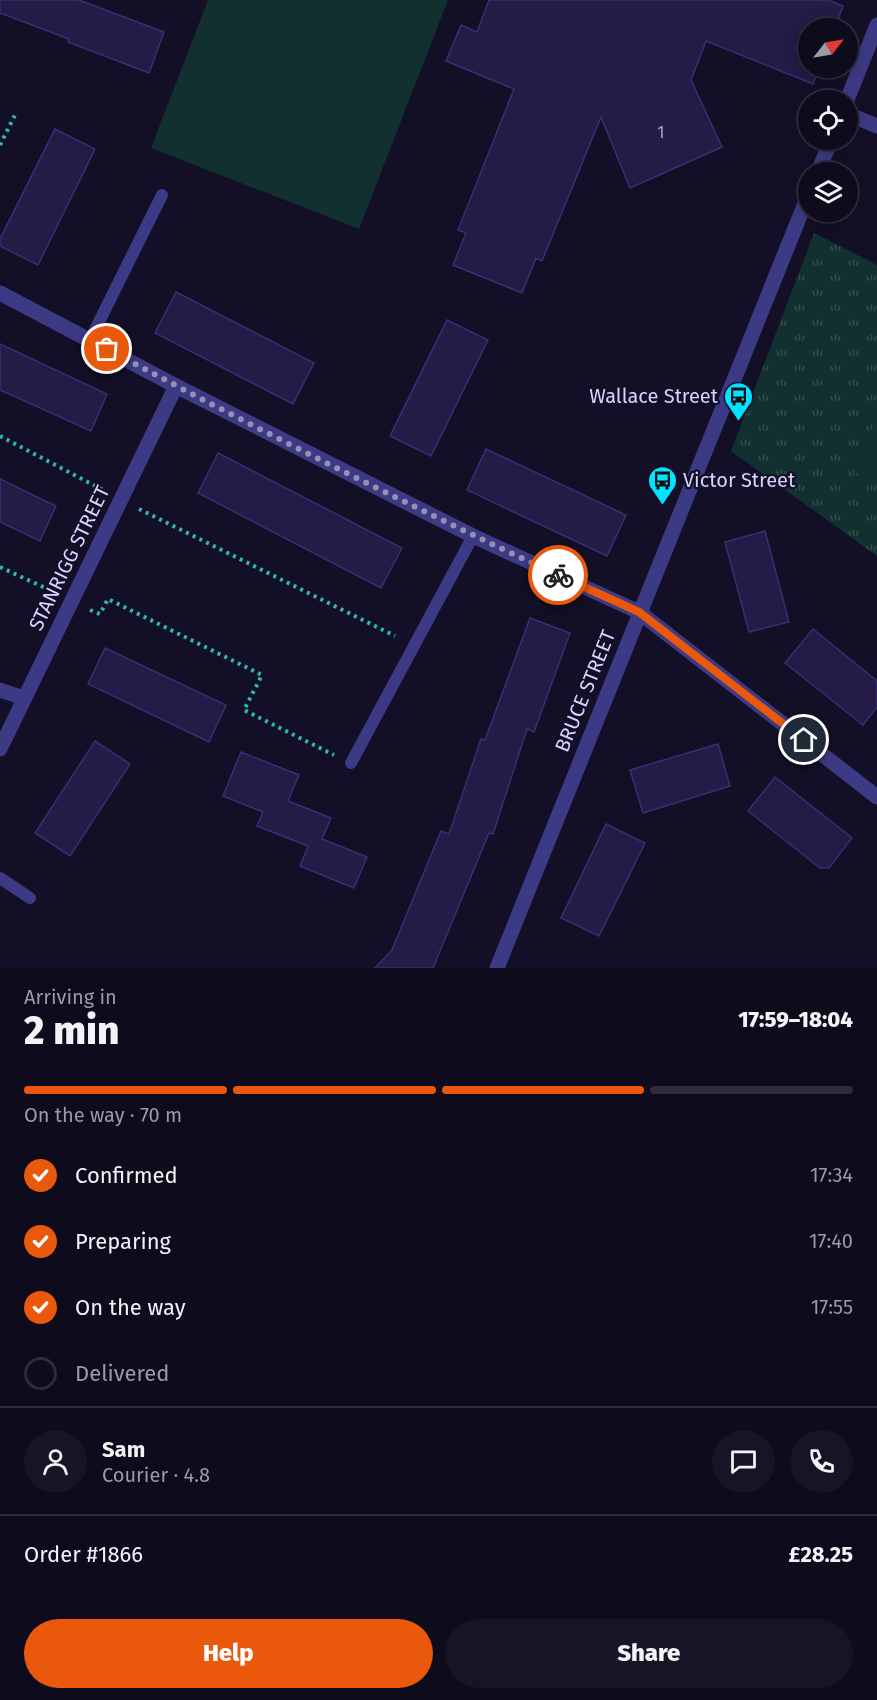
<!DOCTYPE html>
<meta charset="utf-8">
<style>
:root{--surface:#0e0b1c;--page:#171425;--text:#f1f3f6;--muted:#9b9ba3;--line:#2e2b3b;--accent:#ea580c}
body{margin:0;font-family:"Fira Sans",sans-serif;background:var(--page);color:var(--text);height:100vh;display:flex;flex-direction:column;font-size:22px;white-space:nowrap}
*{box-sizing:border-box;margin:0}
p{font-size:20px;color:var(--muted)}
.icon{flex:none;width:33px;height:33px;fill:none;stroke:currentColor;stroke-width:2;stroke-linecap:round;stroke-linejoin:round}
.map{position:relative;height:968px;overflow:hidden}
.panel{display:flex;flex-direction:column;background:var(--surface);flex:1}
.panel>*{flex:none}
.needle{width:39px;rotate:59deg}
.tools{position:absolute;left:798px;top:18px;display:grid;gap:12px}
.tools a{display:grid;place-items:center;width:60px;height:60px;border-radius:50%;background:var(--surface);box-shadow:0 3px 15px #0003,0 0 0 2px var(--line);font-size:30px}
.pin{position:absolute;display:grid;place-items:center;width:51px;height:51px;color:#fff;margin:-26px;border:3px solid #fff;border-radius:50%;box-shadow:0 2px 6px #0007}
.courier{position:absolute;display:grid;place-items:center;width:60px;height:60px;margin:-30px;border:4px solid #ea580c;border-radius:50%;background:#fff;color:#222;box-shadow:0 2px 8px #0007}
.headline em{font-style:normal;font-weight:800}
.headline div{display:flex;flex-direction:column-reverse}
.headline{display:flex;align-items:center;justify-content:space-between;height:102px;padding:0 24px}
h1{font-size:39px;font-weight:800;line-height:45px}
.bar{display:grid;grid-template-columns:repeat(4,1fr);gap:9px 6px;align-content:center;height:72px;padding:0 24px}
.bar i{height:8px;border-radius:4px;background:var(--line)}
.bar .selected{background:var(--accent)}
.bar p{grid-column:span 4}
.line{display:flex;align-items:center;gap:15px;padding:0 24px;border-top:2px solid var(--line)}
.line div{flex:1}
.round{display:grid;place-items:center;flex:none;width:63px;height:63px;border-radius:32px;background:var(--page)}
ol{padding:0 24px;list-style:none}
li{display:flex;align-items:center;gap:18px;height:66px}
li p{margin-inline-start:auto}
li .icon{padding:6px;border-radius:50%;background:var(--accent);color:#fff;stroke-width:4}
li:last-child{color:var(--muted)}
li i{width:33px;height:33px;border:3px solid var(--line);border-radius:50%}
.button{display:flex;gap:12px;margin-top:auto;padding:12px 24px}
.button a{flex:1;height:69px;border-radius:36px;background:var(--accent);color:#fff;font-size:24px;font-weight:800;line-height:69px;text-align:center}
.button a+a{background:var(--page);color:var(--text)}
.map>svg:first-child{display:block}
</style>
<div class="map">
<svg width="877" height="968" viewBox="0 0 877 968">
<defs>
<pattern id="grass-tufts" width="24" height="20" patternUnits="userSpaceOnUse" patternTransform="scale(1.5)"><rect width="24" height="20" fill="#12302f"/><path d="M3 7l-1-3M5 7V3M7 7l1-3M15 17l-1-3M17 17v-4M19 17l1-3" fill="none" stroke="#344d4e"/></pattern>
</defs>
<rect width="100%" height="100%" fill="#130f26"/>
<path fill="url(#grass-tufts)" d="M814 233 877 265V556L731 451Z"/>
<g fill="#12302f">
<path d="M208 0H448L359 229 151 148Z"/>
<path d="M877 416V482L854 472Z"/>
</g>
<g fill="#241b47" stroke="#3b2d73" stroke-width="1.5">
<path d="M0 0H79L164 32 149 73 68 42 69 39 0 13Z"/>
<path d="M489 0H828L843 6 835 28H808V68H819L813 84 706 41 691 80 722 147 630 188 601 117 542 261 536 258 522 293 453 265 466 233 458 230 514 89 446 61 461 25 477 32Z"/>
<path d="M55 129 95 149 38 265 0 246V239Z"/>
<path d="M176 292 314 363 293 404 155 333Z"/>
<path d="M447 320 488 340 431 456 390 436Z"/>
<path d="M0 344 107 394 91 431 0 390Z"/>
<path d="M486 449 626 515 607 556 467 490Z"/>
<path d="M218 453 402 548 381 588 198 493Z"/>
<path d="M0 479 56 506 40 541 0 522Z"/>
<path d="M765 531 789 622 749 632 725 542Z"/>
<path d="M530 618 570 633 534 732 527 729 493 834 489 833 433 968H375L392 950 441 831 449 834 481 739 485 740Z"/>
<path d="M813 629 877 681V707L863 725 785 663Z"/>
<path d="M105 648 226 705 209 742 88 684Z"/>
<path d="M95 741 130 764 70 856 35 833Z"/>
<path d="M718 744 730 786 643 813 630 770Z"/>
<path d="M241 752 299 775 288 801 331 818 322 839 367 857 354 888 300 866 308 846 257 826 263 812 223 796Z"/>
<path d="M775 777 852 838 829 868H820L748 811Z"/>
<path d="M606 824 645 843 599 936 561 918Z"/>
</g>
<g fill="none" stroke-linecap="round" stroke-linejoin="round">
<g stroke="#2fb8b0" stroke-width="4" stroke-dasharray="3 4.5" stroke-linecap="butt">
<path d="M0 145 15 115"/>
<path d="M0 436 103 490"/>
<path d="M139 509 395 636"/>
<path d="M0 567 54 592"/>
<path d="M90 610 100 614 108 599 262 675 244 710 334 755"/>
</g>
<g stroke="#3d3a85" stroke-width="12">
<path d="M90 340 162 195"/>
<path d="M351 763 473 536"/>
<path d="M0 878 30 898"/>
</g>
<g stroke="#3d3a85" stroke-width="15">
<path d="M847 100 877 25"/>
<path d="M848 114 877 126"/>
<path d="M818 172 831 140"/>
<path d="M0 293 176 386 473 536 639 612 877 797"/>
<path d="M0 690 24 698"/>
<path d="M0 749 176 386"/>
<path d="M497 968 808 196"/>
</g>
</g>
<g fill="none" stroke-linecap="round" stroke-linejoin="round">
<path stroke="#948fb3" stroke-width="6" stroke-dasharray="0 10.8" d="M107 349C255 428 405 504 558 575"/>
<path stroke="#ea580c" stroke-width="8" d="M558 575 639 612 804 740"/>
</g>
<defs>
<symbol id="bus-pin" viewBox="-11 -11 22 30"><path d="M0 17L-7.5 6A9.5 9.5 0 1 1 7.5 6Z" fill="#00e5ff" stroke="#130f26"/><path d="M-5-6H5V4H4V6H2V4H-2V6H-4V4H-5ZM-3.5-4V0h7V-4ZM-3.5 1.2v1.5H-2V1.2ZM2 1.2v1.5H3.5V1.2Z" fill="#111"/></symbol>
</defs>
<g fill-rule="evenodd">
<use href="#bus-pin" x="722" y="380" width="33" height="45"/>
<use href="#bus-pin" x="646" y="464" width="33" height="45"/>
</g>
<g text-anchor="middle" stroke-width="4.5" stroke-linejoin="round" paint-order="stroke">
<g font-size="16" fill="#aca6d1">
<text x="661" y="138">1</text>
</g>
<g font-size="20" fill="#d9d4ff" stroke="#130f26" text-anchor="end">
<text x="718" y="403">Wallace Street</text>
<text x="683" y="487" text-anchor="start">Victor Street</text>
</g>
<g font-size="20" fill="#d9d4ff" stroke="#130f26">
<text transform="translate(69 558) rotate(-64)" y="7">STANRIGG STREET</text>
<text transform="translate(585 691) rotate(-68)" y="7">BRUCE STREET</text>
</g>
</g>
</svg>
<div class="tools">
<a><svg class="needle" viewBox="-14 -14 28 28"><path d="M0-13l5 13h-10z" fill="#e53935"/><path d="M0 13l5-13h-10z" fill="#9b9ba3"/></svg></a>
<a><svg class="icon" aria-label="locate" viewBox="0 0 24 24"><circle cx="12" cy="12" r="6"/><path d="M12 2v4M12 18v4M2 12h4M18 12h4"/></svg></a>
<a><svg class="icon" aria-label="layers" viewBox="0 0 24 24"><path d="M12 4l9 5-9 5-9-5zM3 14l9 5 9-5"/></svg></a>
</div>
<div class="pin" style="left:107px;top:349px;background:#ea580c"><svg class="icon" aria-label="bag" viewBox="0 0 24 24"><path d="M5 8h14l-1 12H6zM9 8a3 3 0 0 1 6 0"/></svg></div>
<div class="pin" style="left:804px;top:740px;background:#1f2937"><svg class="icon" aria-label="home" viewBox="0 0 24 24"><path d="M3 11l9-7 9 7M6 9v11h12V9"/></svg></div>
<div class="courier" style="left:558px;top:575px"><svg class="icon" aria-label="bike" viewBox="0 0 24 24"><circle cx="6" cy="16" r="4"/><circle cx="18" cy="16" r="4"/><path d="M6 16l4-8h5l3 8M10 8l3 8H6M13 5h3"/></svg></div>
</div>
<section class="panel">
<div class="headline"><div><h1>2 min</h1><p>Arriving in</p></div><em>17:59–18:04</em></div>
<div class="bar"><i class="selected"></i><i class="selected"></i><i class="selected"></i><i></i><p>On the way · 70 m</p></div>
<ol>
<li><svg class="icon" aria-label="check" viewBox="0 0 24 24"><path d="M5 12l5 5 9-10"/></svg>Confirmed<p>17:34</p></li>
<li><svg class="icon" aria-label="check" viewBox="0 0 24 24"><path d="M5 12l5 5 9-10"/></svg>Preparing<p>17:40</p></li>
<li><svg class="icon" aria-label="check" viewBox="0 0 24 24"><path d="M5 12l5 5 9-10"/></svg>On the way<p>17:55</p></li>
<li><i></i>Delivered</li>
</ol>
<div class="line" style="height:108px"><a class="round"><svg class="icon" aria-label="person" viewBox="0 0 24 24"><circle cx="12" cy="8" r="4"/><path d="M4 21q1-7 8-7t8 7"/></svg></a><div><b>Sam</b><p>Courier · 4.8</p></div><a class="round"><svg class="icon" aria-label="chat" viewBox="0 0 24 24"><path d="M4 5h16v11H9l-5 4z"/></svg></a><a class="round"><svg class="icon" aria-label="phone" viewBox="0 0 24 24"><path d="M5 4h4l2 5-3 2q2 4 5 5l2-3 5 2v4C11 20 4 13 5 4z"/></svg></a></div>
<div class="line" style="height:78px"><div>Order #1866</div><b>£28.25</b></div>
<div class="button"><a>Help</a><a>Share</a></div>
</section>
